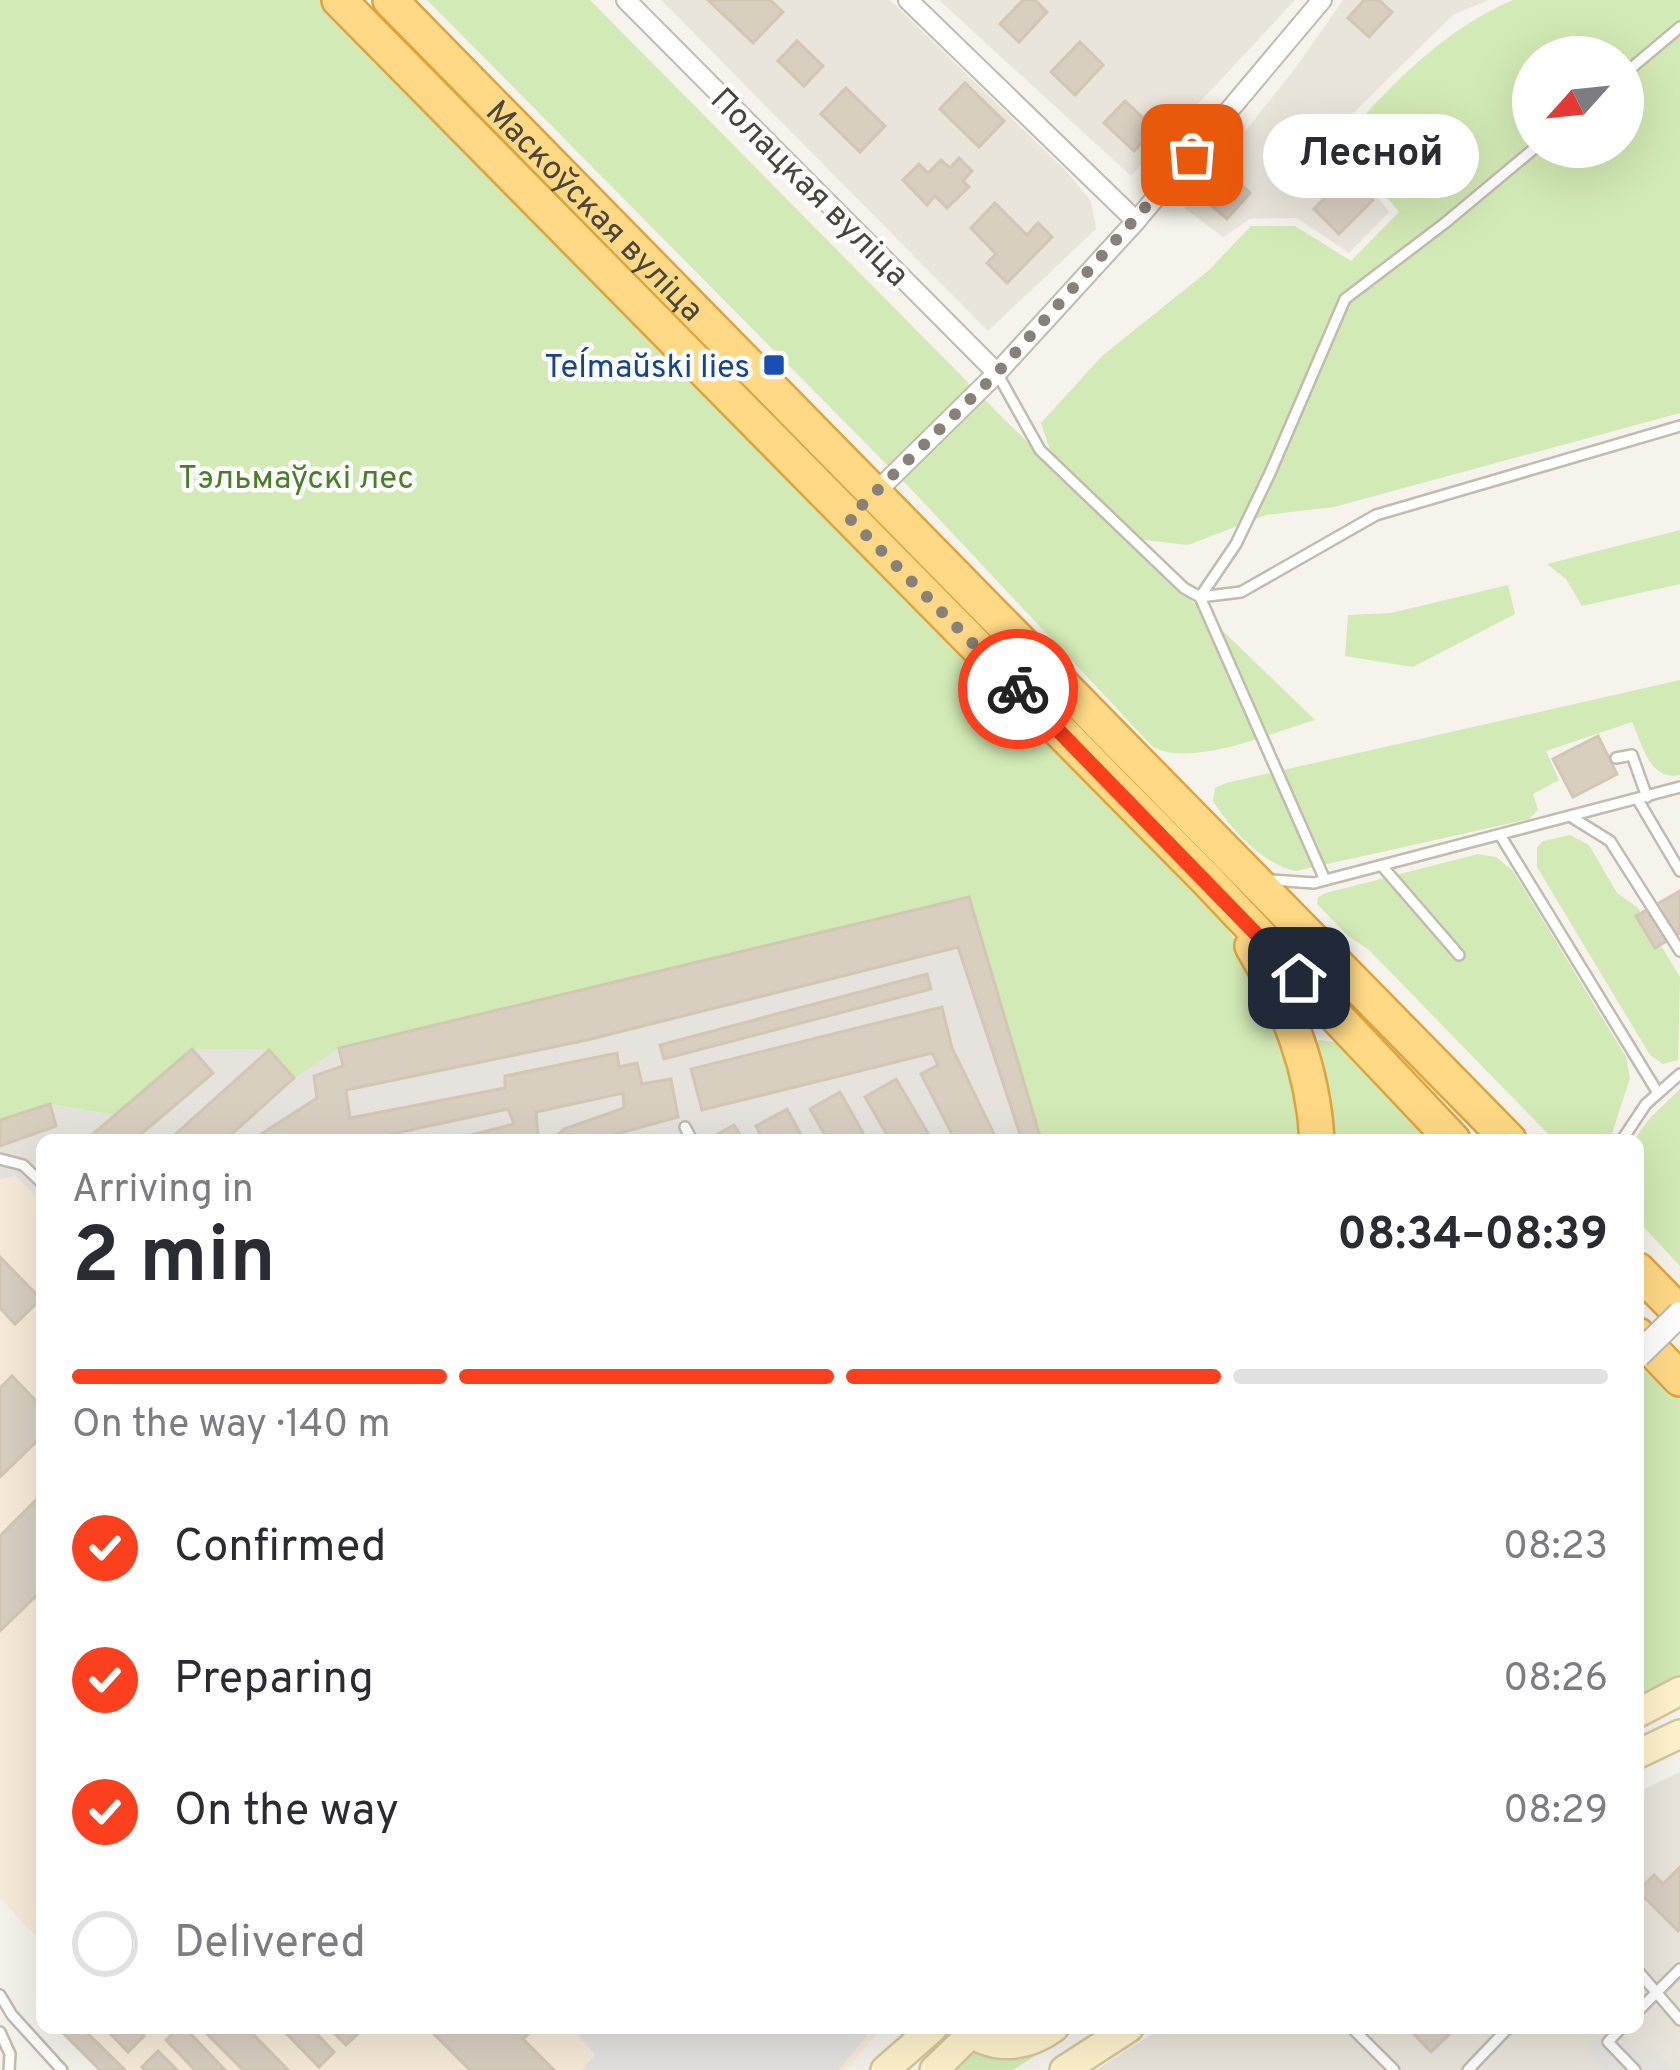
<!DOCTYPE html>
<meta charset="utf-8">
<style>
:root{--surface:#fff;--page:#f2f2f3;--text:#2b2b33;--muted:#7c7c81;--line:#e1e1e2;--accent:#fc3f1d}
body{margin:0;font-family:Overpass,sans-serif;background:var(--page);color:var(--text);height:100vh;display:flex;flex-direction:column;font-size:45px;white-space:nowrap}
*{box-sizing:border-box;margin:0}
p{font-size:39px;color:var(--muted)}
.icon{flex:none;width:66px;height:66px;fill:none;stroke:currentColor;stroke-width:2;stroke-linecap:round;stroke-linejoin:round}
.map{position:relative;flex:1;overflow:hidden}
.details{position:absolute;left:36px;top:1134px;width:1608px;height:900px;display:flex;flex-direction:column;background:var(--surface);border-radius:18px;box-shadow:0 12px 48px #0002}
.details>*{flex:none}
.needle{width:78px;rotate:243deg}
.tools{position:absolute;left:1512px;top:36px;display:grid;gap:24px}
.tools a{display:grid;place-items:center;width:132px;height:132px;border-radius:50%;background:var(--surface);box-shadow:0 12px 48px #0002;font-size:60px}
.pin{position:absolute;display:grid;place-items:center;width:102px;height:102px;color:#fff;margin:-51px;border-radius:24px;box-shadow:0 6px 18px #0006}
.courier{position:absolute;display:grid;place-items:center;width:120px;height:120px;margin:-60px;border:9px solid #fc3f1d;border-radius:50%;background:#fff;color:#222;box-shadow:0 3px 15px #0007}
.bubble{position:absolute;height:84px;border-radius:42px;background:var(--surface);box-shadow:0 12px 48px #0002;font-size:39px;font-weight:700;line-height:84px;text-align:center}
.headline em{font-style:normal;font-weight:700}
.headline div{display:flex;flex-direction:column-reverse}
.headline{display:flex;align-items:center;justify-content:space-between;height:204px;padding:0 36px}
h1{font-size:78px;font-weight:700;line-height:90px}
.bar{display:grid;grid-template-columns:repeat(4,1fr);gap:18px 12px;align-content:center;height:144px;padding:0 36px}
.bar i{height:15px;border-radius:9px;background:var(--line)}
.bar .active{background:var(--accent)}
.bar p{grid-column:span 4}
ol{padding:0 36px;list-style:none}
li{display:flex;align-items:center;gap:36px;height:132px}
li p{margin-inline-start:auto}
li .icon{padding:12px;border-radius:50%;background:var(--accent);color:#fff;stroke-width:4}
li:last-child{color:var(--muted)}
li i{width:66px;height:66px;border:6px solid var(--line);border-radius:50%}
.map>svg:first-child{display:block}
</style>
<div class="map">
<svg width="1680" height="2070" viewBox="0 0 1680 2070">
<rect width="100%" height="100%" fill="#f6f3ec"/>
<g fill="#eae5da">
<path d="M661 0H890L1066 171 1091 201 1096 229 988 331Z"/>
<path d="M939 0H1295L1131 176Z"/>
<path d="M1343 0H1488L1453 15 1331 135 1389 212 1349 253 1297 218 1250 219 1223 237 1184 208 1297 66Z"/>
<path d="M1680 1772V2070H1096L1161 2028H1638V1792Z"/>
</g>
<g fill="#f7ead8">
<path d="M14 1176 42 1201V1943L0 1898V1179Z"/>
<path d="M58 2028H882L846 2070H100Z"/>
</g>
<path fill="#e6e2dd" d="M969 897 1041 1140H42V1201L15 1176 0 1179V1120L50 1104 115 1115 192 1049 269 1050 294 1077 339 1048Z"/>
<g fill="#d2eab5" fill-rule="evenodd">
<path d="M0 0H323L1217 912C1265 983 1291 1056 1301 1140H1041L969 898 339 1048 294 1078 269 1050 192 1049 115 1115 50 1104 0 1120Z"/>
<path d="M427 0H590L1011 426 1315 720C1274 732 1189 769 1152 746L910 488Z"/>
<path d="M1513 0H1680V413L1334 507 1266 515 1188 545 1144 540 1052 456 1041 423 1102 356 1208 271 1251 226H1295L1351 261 1399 212 1356 160 1346 136C1393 82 1447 28 1513 0ZM1533 57H1623V147H1533Z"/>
<path d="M1680 530V584L1582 606 1566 579 1547 564Z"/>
<path d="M1508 585 1515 614 1413 667 1345 656 1348 615 1391 613Z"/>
<path d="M1680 680V775C1649 781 1643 745 1632 722L1546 751 1559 780 1533 794 1538 810 1529 819 1296 871C1263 865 1230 828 1213 801L1215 788 1226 783Z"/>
<path d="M1570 835 1589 845 1617 893 1638 908 1680 977 1678 1060 1663 1064 1650 1055 1537 867V847L1543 841Z"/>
<path d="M1478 854 1496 857 1513 871 1626 1057 1630 1078 1610 1140H1554L1369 950 1348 936 1317 904 1318 897 1326 893Z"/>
<path d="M1319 1040 1334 1042 1427 1140H1328L1313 1049Z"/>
<path d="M1680 1089V1266L1638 1221V1140H1634L1649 1119Z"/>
<path d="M1638 1354 1680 1399V1675L1638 1701Z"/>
<path d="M1072 2028H1080L1013 2070H934L972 2048C1016 2070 1035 2052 1072 2028Z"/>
</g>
<g fill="#e5e3e0">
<path d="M580 2028H873L839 2070H582L595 2055 576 2032Z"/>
<path d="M1604 2028H1617L1640 2054 1651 2046 1674 2070H1604L1585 2051Z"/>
</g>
<g fill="#d8cfc1" stroke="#d3c7b4" stroke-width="3">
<path d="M708 0H770L783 12 753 43Z"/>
<path d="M1023 0H1035L1047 12 1019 42 1000 24Z"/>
<path d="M1364 0H1379L1392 12 1369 37 1348 18Z"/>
<path d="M797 41 823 66 804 86 778 61Z"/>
<path d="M1080 42 1103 65 1075 95 1051 72Z"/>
<path d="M965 83 1004 121 979 147 940 109Z"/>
<path d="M846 88 885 126 860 152 821 114Z"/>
<path d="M1125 101 1155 129 1134 151 1104 123Z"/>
<path d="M959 158 972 171 963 181 969 187 947 208 935 196 927 205 903 180 919 164 928 173 941 160 950 168Z"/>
<path d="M1348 174 1373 200 1339 234 1314 209Z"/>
<path d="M1235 179 1250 193 1227 219 1212 206Z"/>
<path d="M995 203 1027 235 1038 223 1052 237 1007 283 987 263 996 254 971 228Z"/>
<path d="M1598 736 1617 774 1573 797 1553 759Z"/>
<path d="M1680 891V933L1655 948 1636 916Z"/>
<path d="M969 897 1041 1140H1022L958 947 587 1040 346 1090 350 1118 505 1088V1076L617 1053 619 1067 637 1063 642 1084 671 1079 678 1117 595 1140H552L564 1129 624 1108 623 1093 536 1112 538 1136 523 1140H451L514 1124 508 1109 364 1140H252L317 1098 314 1076 343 1066 339 1048Z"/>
<path d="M927 974 931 989 664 1059 660 1045Z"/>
<path d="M942 1007 952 1048 997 1140H955L921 1074 938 1065 932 1053 702 1110 691 1069Z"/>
<path d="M192 1049 213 1073 134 1140H86Z"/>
<path d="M269 1050 294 1078 225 1140H169Z"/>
<path d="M896 1079 932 1140H890L865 1097Z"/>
<path d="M840 1092 867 1140H828L810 1109Z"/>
<path d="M50 1104 56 1126 0 1146V1120Z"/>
<path d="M787 1109 804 1140H763L756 1126Z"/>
<path d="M734 1125 743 1140H707Z"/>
<path d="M0 1257 41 1299 15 1324 0 1308Z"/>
<path d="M12 1376 42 1407V1436L0 1477V1388Z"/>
<path d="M42 1494V1590L0 1631V1536Z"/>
<path d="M1680 1867V1929L1678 1931 1638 1891 1654 1875 1663 1884Z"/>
<path d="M58 2028H82L125 2070H100Z"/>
<path d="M105 2028H136L144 2036 128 2052Z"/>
<path d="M179 2028H185L225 2070H195L166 2040Z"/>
<path d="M201 2028H247L288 2070H243Z"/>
<path d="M281 2028H311L334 2052 319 2067Z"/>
<path d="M329 2028H364L346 2045Z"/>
<path d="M428 2028H534L523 2039 554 2070H470Z"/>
<path d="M1408 2028H1456L1431 2052Z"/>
<path d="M158 2051 177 2070H145L142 2067Z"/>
</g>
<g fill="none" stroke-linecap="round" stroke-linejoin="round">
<defs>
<g id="service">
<path d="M1623 75 1680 27"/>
<path d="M997 373 1040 450 1184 588 1200 597 1241 592 1376 515 1680 426"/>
<path d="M1616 758 1632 755 1647 797"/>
<path d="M1638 800 1680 871"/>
<path d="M1573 818 1610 841 1680 951"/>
<path d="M1500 835 1658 1093"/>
<path d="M1382 866 1459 955"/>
<path d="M1272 880 1314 883 1680 787"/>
<path d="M1325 880 1200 597 1236 544 1270 473 1345 299 1445 223 1536 147"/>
<path d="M685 1127 692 1140"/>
<path d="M1622 1140 1646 1104 1680 1074"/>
<path d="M0 1159 23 1165 42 1183"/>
<path d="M1638 1971 1680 2020"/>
<path d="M0 1995 12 2015 62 2070"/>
<path d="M1638 2011 1680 1969"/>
<path d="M1352 2028 1394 2070"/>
<path d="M1621 2028 1608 2042 1635 2070"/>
<path d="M0 2032 10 2054 9 2070"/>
<path d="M1468 2070 1508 2028"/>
</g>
<g id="minor">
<path d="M626 0 997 373"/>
<path d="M908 0 1136 221"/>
<path d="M874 494 997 373 1136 221 1322 0"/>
</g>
<g id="secondary">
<path d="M1638 1713 1680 1691"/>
<path d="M1638 1754 1680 1734"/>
<path d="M965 2028C992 2052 1026 2048 1054 2028"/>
<path d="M885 2070 933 2028"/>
<path d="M934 2070 977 2028"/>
<path d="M1064 2070 1129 2028"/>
</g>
<g id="trunk">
<path d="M339 0 1207 880 1453 1140"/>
<path id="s1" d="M390 0 1509 1140"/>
<path d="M1252 946C1288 1007 1313 1068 1317 1140"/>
<path d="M1638 1270 1680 1313"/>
<path d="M1638 1335 1680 1379"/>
</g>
</defs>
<use href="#service" stroke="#c2bbae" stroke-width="14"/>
<use href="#minor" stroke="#c2bbae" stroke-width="22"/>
<use href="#secondary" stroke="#d6c79b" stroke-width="32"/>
<use href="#trunk" stroke="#e0a43c" stroke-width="38"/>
<use href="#service" stroke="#fff" stroke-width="9"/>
<use href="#minor" stroke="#fff" stroke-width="18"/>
<use href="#secondary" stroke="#fff3cd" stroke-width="27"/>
<use href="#trunk" stroke="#ffd985" stroke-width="33"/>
<defs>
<path id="tertiary-bridge" d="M1638 1355 1680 1314"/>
</defs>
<use href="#tertiary-bridge" stroke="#c2bbae" stroke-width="28" stroke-linecap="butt"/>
<use href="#tertiary-bridge" stroke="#fff" stroke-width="24"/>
</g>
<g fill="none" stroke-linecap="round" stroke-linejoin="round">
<path stroke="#878178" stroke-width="12" stroke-dasharray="0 21.6" d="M1018 689 849 518 997 373 1192 155"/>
<path stroke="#fc3f1d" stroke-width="15" d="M1018 689 1299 978"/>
</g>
<rect fill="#1a4fb4" stroke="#fff" stroke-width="4.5" x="762" y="353" width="24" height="24" rx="6"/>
<g text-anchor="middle" stroke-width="9" stroke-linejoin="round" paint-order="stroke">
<g font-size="33" fill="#4b4439" stroke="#fff">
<text transform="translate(811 186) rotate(45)" y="12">Полацкая вуліца</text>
<text dy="12" stroke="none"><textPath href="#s1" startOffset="294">Маскоўская вуліца</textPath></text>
</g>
<g font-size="33" fill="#164399" stroke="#fff" text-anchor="end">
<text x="750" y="377">Teĺmaŭski lies</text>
</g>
<g font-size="33" fill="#4a7f2a" stroke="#fff">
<text x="296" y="488">Тэльмаўскі лес</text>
</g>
</g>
</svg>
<div class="tools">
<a><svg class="needle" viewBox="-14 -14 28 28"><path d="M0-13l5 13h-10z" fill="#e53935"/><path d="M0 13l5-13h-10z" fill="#7c7c81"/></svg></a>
</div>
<div class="pin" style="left:1192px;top:155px;background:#ea580c"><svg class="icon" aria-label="bag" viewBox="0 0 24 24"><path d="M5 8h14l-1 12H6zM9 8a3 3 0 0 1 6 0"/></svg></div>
<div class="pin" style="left:1299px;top:978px;background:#1f2937"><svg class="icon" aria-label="home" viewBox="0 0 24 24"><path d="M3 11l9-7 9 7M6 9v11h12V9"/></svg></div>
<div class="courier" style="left:1018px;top:689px"><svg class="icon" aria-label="bike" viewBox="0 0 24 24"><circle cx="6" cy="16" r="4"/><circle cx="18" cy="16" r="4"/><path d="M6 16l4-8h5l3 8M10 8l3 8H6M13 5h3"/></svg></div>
<div class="bubble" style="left:1263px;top:114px;width:216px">Лесной</div>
<section class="details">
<div class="headline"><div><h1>2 min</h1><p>Arriving in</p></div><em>08:34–08:39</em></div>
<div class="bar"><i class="active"></i><i class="active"></i><i class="active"></i><i></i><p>On the way · 140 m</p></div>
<ol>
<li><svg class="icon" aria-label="check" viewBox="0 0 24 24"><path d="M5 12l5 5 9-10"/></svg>Confirmed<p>08:23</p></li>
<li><svg class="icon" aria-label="check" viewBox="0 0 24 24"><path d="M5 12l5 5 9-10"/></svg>Preparing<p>08:26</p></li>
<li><svg class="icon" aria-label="check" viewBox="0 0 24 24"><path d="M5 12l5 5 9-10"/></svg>On the way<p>08:29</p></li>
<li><i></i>Delivered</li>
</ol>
</section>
</div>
